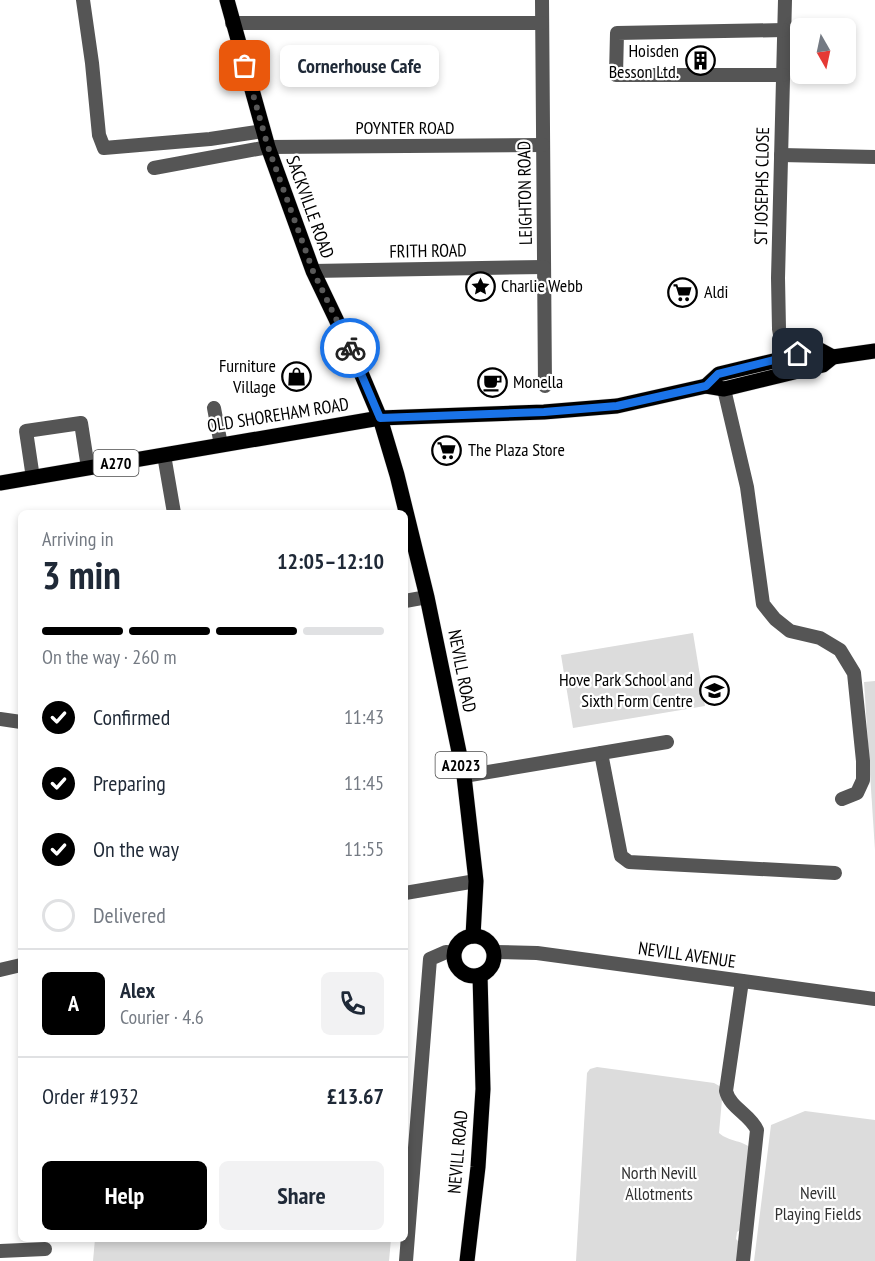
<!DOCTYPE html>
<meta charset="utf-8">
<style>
:root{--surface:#fff;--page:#f2f2f3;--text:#1f2937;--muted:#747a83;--line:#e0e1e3;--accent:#000}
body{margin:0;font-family:"PT Sans Narrow",sans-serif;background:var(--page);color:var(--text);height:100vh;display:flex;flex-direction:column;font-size:22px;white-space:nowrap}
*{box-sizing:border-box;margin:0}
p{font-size:20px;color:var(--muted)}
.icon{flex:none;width:33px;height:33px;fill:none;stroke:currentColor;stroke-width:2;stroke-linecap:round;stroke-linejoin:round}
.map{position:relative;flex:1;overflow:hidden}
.sheet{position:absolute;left:18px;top:510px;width:390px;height:732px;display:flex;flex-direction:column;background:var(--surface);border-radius:9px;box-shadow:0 3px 9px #0003}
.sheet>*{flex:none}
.needle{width:39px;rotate:171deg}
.tools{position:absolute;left:790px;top:18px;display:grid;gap:12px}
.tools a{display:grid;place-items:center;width:66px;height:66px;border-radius:9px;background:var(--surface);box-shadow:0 3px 9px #0003;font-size:30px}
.pin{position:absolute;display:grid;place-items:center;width:51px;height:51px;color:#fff;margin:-26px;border-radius:12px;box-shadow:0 3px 9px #0006}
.courier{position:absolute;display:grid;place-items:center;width:60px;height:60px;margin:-30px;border:4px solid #1a73e8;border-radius:50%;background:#fff;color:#222;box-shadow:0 2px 8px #0007}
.bubble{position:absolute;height:42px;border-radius:9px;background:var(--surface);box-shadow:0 3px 9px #0003;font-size:20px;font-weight:800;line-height:42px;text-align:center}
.headline em{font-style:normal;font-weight:800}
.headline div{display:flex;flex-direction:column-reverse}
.headline{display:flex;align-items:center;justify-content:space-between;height:102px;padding:0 24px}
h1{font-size:39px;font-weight:800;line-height:45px}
.bar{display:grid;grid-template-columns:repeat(4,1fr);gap:9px 6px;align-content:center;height:72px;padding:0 24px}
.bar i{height:8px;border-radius:4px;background:var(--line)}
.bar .selected{background:var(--accent)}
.bar p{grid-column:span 4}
.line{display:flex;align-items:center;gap:15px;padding:0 24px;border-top:2px solid var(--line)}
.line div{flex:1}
.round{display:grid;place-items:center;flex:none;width:63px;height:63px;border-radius:9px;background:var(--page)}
ol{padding:0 24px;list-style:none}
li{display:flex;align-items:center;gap:18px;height:66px}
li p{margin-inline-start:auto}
li .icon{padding:6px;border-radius:50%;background:var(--accent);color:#fff;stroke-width:4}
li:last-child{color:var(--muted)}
li i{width:33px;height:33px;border:3px solid var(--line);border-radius:50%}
.primary-button{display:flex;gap:12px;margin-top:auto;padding:12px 24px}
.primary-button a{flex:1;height:69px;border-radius:9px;background:var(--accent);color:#fff;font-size:24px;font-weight:800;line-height:69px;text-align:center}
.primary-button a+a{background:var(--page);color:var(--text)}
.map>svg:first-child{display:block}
</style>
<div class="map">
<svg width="875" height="1261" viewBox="0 0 875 1261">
<rect width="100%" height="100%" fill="#fff"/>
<g fill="#dcdcdc">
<path d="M693 633 705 706 573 728 561 655Z"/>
<path d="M875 681V850L864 682Z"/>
<path d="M597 1067 714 1083 723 1088 719 1133C729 1142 744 1140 753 1150L743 1228 737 1232 736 1239 740 1243 738 1261H576L587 1073 590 1069Z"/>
<path d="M805 1111 875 1120V1261H754L771 1125Z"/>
<path d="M95 1239H391L389 1261H93Z"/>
</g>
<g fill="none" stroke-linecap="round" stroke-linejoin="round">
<defs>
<g id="major">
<path d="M227 0 268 147 313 271 356 361 380 418 397 475 427 597 464 776 476 881 473 936"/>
<path d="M706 386 719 374 820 350 833 357"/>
<path d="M0 483 380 418 544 412 617 406 706 386 724 389 823 365 833 357 875 351"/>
<circle cx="474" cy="956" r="20"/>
<path d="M467 1261 478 1167 483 1089 480 975"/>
</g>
</defs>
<use href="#major" stroke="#dbdbdb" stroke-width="16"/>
<g stroke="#555" stroke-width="14">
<path d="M83 0 92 63 99 135 104 148 210 139 263 131"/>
<path d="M542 0 545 386"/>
<path d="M785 0 778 278 779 329 786 369"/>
<path d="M232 23H542"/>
<path d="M783 75H616L617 33 784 30"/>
<path d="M781 155 875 157"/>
<path d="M154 168 268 147 543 145"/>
<path d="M313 271 544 267"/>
<path d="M724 389 747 487 763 604 775 619 790 631 820 638 840 650 854 673 863 761V780L857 793 842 799"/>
<path d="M214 408 221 445"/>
<path d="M164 455 174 513"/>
<path d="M33 478 26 431 81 423 88 468"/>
<path d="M405 601 427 597"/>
<path d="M0 719 21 722"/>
<path d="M601 753 621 856 629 862 835 873"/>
<path d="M464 776 667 742"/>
<path d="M405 893 476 881"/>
<path d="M494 952 537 953 875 999"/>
<path d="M0 970 21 965"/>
<path d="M742 981 726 1091C730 1108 750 1114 757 1130L743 1261"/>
<path d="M0 1251 45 1249"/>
<path d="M406 1261 430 959 446 952 454 953"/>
</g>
<use href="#major" stroke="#000" stroke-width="15"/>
</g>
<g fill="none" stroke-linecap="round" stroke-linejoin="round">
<path stroke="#595959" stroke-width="6" stroke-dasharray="0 10.8" d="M245 66 268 147 313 271 350 348"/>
<path stroke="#1a73e8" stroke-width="8" d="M350 348 380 418 544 412 617 406 706 386 718 374 798 354"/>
</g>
<defs>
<symbol id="building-ring" viewBox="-11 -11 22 22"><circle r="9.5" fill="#fff" stroke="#000" stroke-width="1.5"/><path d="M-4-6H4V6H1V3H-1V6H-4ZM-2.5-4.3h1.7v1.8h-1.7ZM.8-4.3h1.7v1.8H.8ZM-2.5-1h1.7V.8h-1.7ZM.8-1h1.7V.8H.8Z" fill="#000"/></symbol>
<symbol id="sight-ring" viewBox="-11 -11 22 22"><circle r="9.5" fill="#fff" stroke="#000" stroke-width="1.5"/><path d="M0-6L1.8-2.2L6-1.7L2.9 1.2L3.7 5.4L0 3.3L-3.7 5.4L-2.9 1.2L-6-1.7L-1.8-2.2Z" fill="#000"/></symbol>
<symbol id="supermarket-ring" viewBox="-11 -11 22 22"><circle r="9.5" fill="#fff" stroke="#000" stroke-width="1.5"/><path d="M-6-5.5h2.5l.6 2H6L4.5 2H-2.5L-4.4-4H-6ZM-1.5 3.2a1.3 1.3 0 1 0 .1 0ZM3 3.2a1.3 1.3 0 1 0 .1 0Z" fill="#000"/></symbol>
<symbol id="shop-ring" viewBox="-11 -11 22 22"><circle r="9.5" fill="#fff" stroke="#000" stroke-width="1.5"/><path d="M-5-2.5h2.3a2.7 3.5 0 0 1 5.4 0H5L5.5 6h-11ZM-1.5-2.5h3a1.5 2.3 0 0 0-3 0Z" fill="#000"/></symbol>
<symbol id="cafe-ring" viewBox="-11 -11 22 22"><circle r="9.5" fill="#fff" stroke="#000" stroke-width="1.5"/><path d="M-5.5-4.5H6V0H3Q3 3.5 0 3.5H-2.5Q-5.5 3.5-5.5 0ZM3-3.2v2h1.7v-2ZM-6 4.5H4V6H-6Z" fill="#000"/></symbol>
<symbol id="school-ring" viewBox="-11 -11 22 22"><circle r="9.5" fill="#fff" stroke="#000" stroke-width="1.5"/><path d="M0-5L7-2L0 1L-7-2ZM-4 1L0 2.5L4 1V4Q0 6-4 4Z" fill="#000"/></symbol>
</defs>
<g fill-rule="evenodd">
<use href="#building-ring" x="684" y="44" width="33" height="33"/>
<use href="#sight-ring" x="464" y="270" width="33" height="33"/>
<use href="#supermarket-ring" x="666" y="276" width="33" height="33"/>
<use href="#shop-ring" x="280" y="360" width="33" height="33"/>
<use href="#cafe-ring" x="476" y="366" width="33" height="33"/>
<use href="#supermarket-ring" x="430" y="434" width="33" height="33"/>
<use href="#school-ring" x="698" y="674" width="33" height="33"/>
</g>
<g text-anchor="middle" stroke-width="4.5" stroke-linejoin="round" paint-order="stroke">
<g fill="#fff" stroke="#4c4c4c" stroke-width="1.5">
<rect x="93.5" y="450" width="45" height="26" rx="4.5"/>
<rect x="435.5" y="752" width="51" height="26" rx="4.5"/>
</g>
<g font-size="16" font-weight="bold" fill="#000">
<text x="116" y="469">A270</text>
<text x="461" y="771">A2023</text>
</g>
<g font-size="18" fill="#000" stroke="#fff" text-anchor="start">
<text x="679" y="57" text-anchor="end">Hoisden<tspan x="679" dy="21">Besson Ltd.</tspan></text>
<text x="501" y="292">Charlie Webb</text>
<text x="704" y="298">Aldi</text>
<text x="276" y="372" text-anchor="end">Furniture<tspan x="276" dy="21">Village</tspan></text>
<text x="513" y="388">Monella</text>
<text x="468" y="456">The Plaza Store</text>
<text x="693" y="686" text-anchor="end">Hove Park School and<tspan x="693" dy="21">Sixth Form Centre</tspan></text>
</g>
<g font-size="18" fill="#000" stroke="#fff">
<text x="405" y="134">POYNTER ROAD</text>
<text transform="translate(762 186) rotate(-89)" y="6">ST JOSEPHS CLOSE</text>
<text transform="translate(525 193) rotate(-91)" y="6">LEIGHTON ROAD</text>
<text transform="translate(310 207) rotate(70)" y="6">SACKVILLE ROAD</text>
<text transform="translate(428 251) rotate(-1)" y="6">FRITH ROAD</text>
<text transform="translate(278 415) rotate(-9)" y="6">OLD SHOREHAM ROAD</text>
<text transform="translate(462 671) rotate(79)" y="6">NEVILL ROAD</text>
<text transform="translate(687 955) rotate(8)" y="6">NEVILL AVENUE</text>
<text transform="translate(458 1152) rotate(-85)" y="6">NEVILL ROAD</text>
</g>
<g font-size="18" fill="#333" stroke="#fff">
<text x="659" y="1179">North Nevill<tspan x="659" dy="21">Allotments</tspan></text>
<text x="818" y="1199">Nevill<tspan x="818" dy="21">Playing Fields</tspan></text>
</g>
</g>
</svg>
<div class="tools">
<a><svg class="needle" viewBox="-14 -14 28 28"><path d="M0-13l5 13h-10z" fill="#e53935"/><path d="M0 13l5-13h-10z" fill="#747a83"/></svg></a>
</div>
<div class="pin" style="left:245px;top:66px;background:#ea580c"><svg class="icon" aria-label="bag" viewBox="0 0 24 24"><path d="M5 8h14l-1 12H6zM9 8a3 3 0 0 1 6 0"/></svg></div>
<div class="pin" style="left:798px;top:354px;background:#1f2937"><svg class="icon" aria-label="home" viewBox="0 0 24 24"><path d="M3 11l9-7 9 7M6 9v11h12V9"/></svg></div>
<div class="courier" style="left:350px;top:348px"><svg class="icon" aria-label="bike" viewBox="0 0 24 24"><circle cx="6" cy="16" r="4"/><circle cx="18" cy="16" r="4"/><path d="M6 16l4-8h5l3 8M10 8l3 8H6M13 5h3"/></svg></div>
<div class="bubble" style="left:280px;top:45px;width:159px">Cornerhouse Cafe</div>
<section class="sheet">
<div class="headline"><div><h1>3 min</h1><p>Arriving in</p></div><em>12:05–12:10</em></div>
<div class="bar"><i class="selected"></i><i class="selected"></i><i class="selected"></i><i></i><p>On the way · 260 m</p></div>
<ol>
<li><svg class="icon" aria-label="check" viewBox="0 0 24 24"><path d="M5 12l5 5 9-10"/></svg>Confirmed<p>11:43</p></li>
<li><svg class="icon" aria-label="check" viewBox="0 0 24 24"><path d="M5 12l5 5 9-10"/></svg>Preparing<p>11:45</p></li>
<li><svg class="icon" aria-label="check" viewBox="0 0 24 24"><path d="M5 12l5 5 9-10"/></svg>On the way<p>11:55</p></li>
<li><i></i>Delivered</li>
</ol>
<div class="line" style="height:108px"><b class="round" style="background:var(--accent);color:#fff">A</b><div><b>Alex</b><p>Courier · 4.6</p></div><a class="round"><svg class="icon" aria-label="phone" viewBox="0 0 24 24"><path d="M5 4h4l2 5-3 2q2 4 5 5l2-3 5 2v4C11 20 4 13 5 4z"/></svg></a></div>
<div class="line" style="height:78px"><div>Order #1932</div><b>£13.67</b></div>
<div class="primary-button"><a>Help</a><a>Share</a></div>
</section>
</div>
